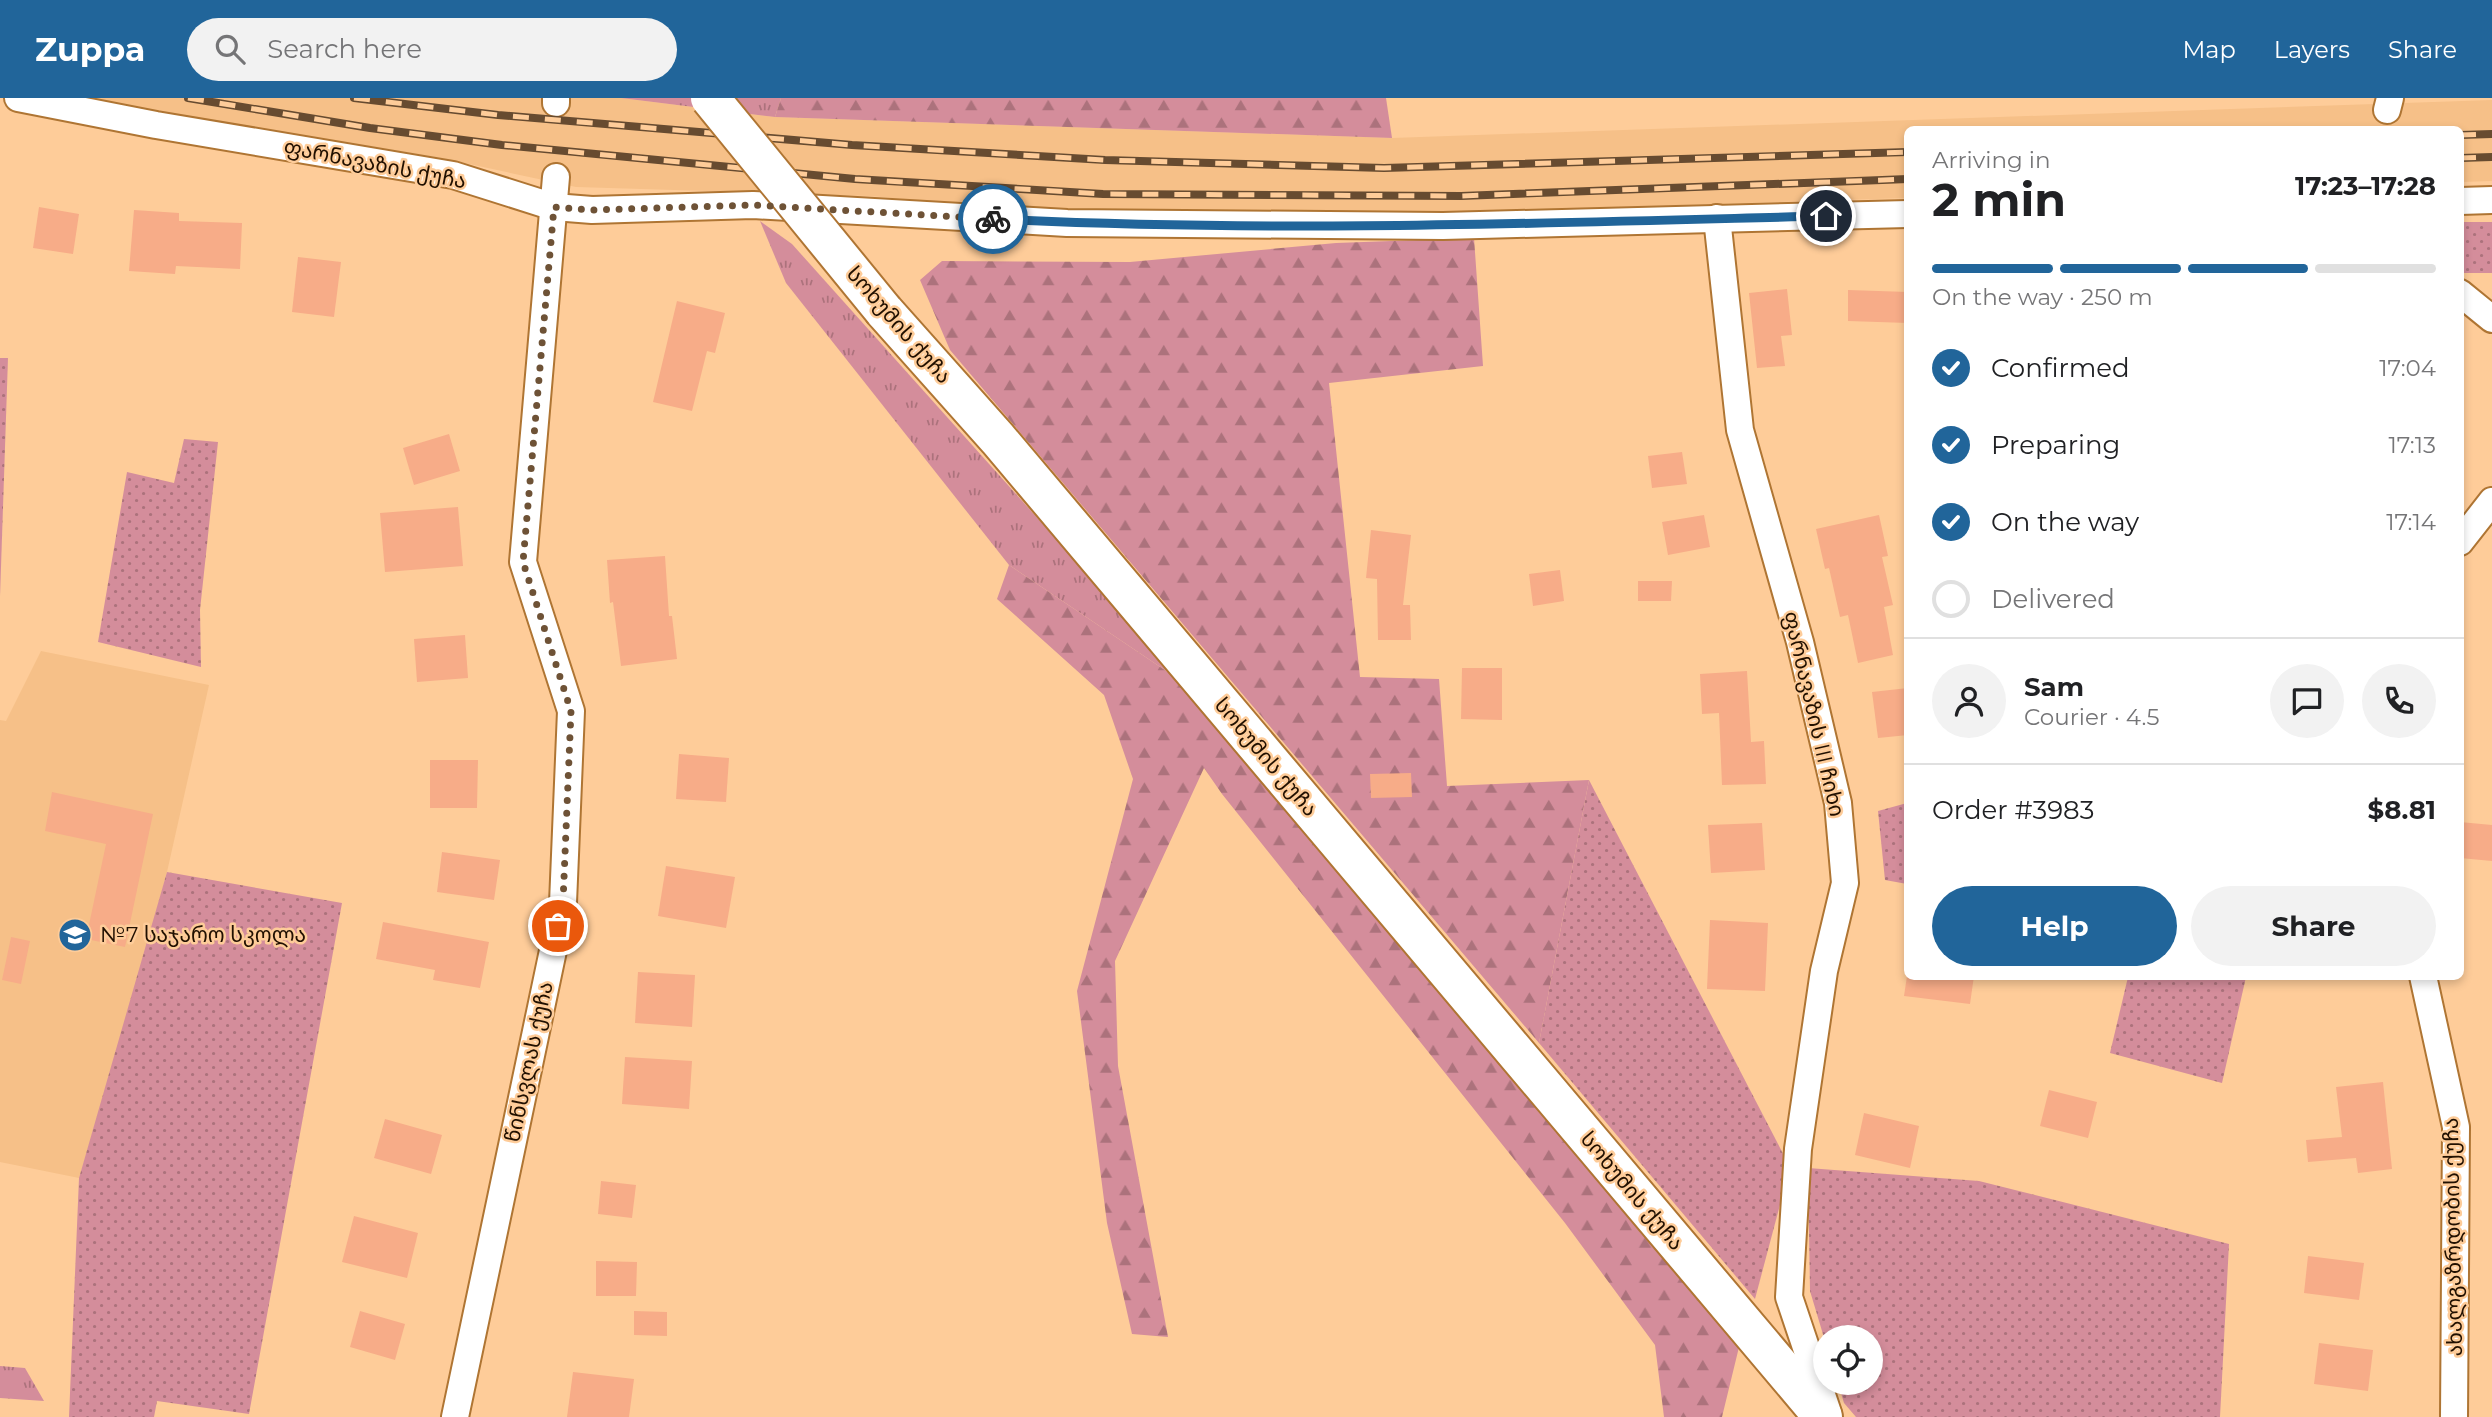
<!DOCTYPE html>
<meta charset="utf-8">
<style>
:root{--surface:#fff;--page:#f2f2f2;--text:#202124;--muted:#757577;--line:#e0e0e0;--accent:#21659a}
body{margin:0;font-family:Montserrat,"Noto Sans Georgian",sans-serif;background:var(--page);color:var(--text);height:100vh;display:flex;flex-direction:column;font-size:26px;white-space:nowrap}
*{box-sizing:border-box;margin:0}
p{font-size:23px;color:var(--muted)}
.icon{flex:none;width:38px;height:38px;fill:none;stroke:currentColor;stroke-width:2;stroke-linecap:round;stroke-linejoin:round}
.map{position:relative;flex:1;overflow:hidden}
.drawer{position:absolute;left:1904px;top:28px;width:560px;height:854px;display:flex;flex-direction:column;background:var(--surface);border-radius:10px;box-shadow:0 4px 10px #0003}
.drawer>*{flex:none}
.controls{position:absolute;left:1813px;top:1227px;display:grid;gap:14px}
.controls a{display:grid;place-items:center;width:70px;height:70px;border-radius:50%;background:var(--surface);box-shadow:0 4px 10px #0003;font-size:35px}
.pin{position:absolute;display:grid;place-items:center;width:60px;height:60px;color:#fff;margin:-30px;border:4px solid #fff;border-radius:50%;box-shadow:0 2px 7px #0007}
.courier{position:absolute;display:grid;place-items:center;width:70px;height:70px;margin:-35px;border:5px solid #21659a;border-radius:50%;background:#fff;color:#222;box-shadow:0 2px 9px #0007}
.overview em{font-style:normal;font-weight:700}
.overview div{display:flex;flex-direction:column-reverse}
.overview{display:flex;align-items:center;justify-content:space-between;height:119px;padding:0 28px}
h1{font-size:46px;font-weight:700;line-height:52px}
.bar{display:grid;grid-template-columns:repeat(4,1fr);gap:10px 7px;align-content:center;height:84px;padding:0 28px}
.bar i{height:9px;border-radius:5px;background:var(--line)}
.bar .active{background:var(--accent)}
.bar p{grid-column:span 4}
.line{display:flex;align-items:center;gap:18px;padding:0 28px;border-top:2px solid var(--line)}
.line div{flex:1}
.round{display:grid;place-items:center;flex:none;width:74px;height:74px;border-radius:37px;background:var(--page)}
ol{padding:0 28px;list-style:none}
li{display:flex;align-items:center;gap:21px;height:77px}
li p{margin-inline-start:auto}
li .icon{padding:7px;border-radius:50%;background:var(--accent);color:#fff;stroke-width:4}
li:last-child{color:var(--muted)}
li i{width:38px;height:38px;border:4px solid var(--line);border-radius:50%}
.button{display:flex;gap:14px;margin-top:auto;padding:14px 28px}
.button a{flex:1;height:80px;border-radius:42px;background:var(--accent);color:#fff;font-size:28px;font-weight:700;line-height:80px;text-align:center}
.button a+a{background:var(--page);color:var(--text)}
header{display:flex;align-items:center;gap:42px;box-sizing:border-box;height:98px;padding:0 35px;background:var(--accent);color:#fff}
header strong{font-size:33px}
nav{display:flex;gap:38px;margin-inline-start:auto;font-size:24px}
.search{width:490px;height:63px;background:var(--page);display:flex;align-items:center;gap:18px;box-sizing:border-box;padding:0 24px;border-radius:38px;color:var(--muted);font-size:26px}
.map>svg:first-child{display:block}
</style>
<header>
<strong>Zuppa</strong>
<div class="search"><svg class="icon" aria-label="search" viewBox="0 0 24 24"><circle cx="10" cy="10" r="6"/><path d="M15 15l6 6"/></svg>Search here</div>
<nav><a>Map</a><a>Layers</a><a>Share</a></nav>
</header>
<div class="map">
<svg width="2492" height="1319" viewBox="0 0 2492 1319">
<defs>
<pattern id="grass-tufts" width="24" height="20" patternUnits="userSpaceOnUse" patternTransform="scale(1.75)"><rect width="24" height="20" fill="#d48d9b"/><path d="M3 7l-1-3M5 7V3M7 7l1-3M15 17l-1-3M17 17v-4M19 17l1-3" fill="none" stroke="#ac727c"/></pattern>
<pattern id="forest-firs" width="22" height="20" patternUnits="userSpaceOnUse" patternTransform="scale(1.75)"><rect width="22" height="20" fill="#d48d9b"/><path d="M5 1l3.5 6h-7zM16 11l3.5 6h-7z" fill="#ac727c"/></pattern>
<pattern id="park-dots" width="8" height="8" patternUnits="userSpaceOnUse" patternTransform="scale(1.75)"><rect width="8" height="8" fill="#d48d9b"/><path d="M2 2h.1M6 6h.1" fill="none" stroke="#ac727c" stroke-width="1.8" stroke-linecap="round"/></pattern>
</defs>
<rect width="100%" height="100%" fill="#fecc99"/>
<g fill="#f6c088">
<path d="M78 0H621L775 19 1392 40 2492 2V83L2461 84 2460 32H1908L1907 100 1418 115H1059L870 98 576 89 441 60Z"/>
<path d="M41 553 209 587 167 774 133 900 79 1080 0 1064V622L6 623Z"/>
</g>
<g fill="url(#grass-tufts)">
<path d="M621 0H781L775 19Z"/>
<path d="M760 123 792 146 1187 587 1009 467 786 185Z"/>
<path d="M0 1268 25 1270 44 1303 0 1300Z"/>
</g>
<g fill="url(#forest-firs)">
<path d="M781 0H1386L1392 40 775 19Z"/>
<path d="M1474 140 1483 268 1329 285 1360 579 1439 581 1447 688 1589 682 1539 945 950 252 920 182 942 163 1130 164 1336 145Z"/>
<path d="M1009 467 1187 587 1740 1245 1722 1319H1664L1655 1247 1565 1125 1222 696 1204 670 1115 863 1118 968 1168 1239 1132 1236 1107 1125 1077 893 1133 681 1104 597 997 501Z"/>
</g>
<g fill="url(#park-dots)">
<path d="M2492 124V175H2464L2461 170V124Z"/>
<path d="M0 260H8L0 499Z"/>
<path d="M184 341 218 344 200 512 201 569 98 544 127 374 174 385Z"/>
<path d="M1589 682 1790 1069 1755 1201 1539 945Z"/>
<path d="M1907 705H1908L1907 786 1885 782 1878 713Z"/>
<path d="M167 774 342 805 249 1316 157 1303 154 1319H69L79 1080Z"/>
<path d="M2128 879H2246L2222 985 2110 955Z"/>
<path d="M1808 1070 1979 1083 2229 1146 2220 1319H1856L1844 1305 1838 1285 1871 1284V1239H1825V1243L1810 1193Z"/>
</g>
<g fill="#f7ac88">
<path d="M39 109 79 116 73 156 33 150Z"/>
<path d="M134 112 179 115V123L242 125 240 171 176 168 175 176 129 173Z"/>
<path d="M298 159 341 164 334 219 292 214Z"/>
<path d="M1787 191 1792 237 1781 238 1785 268 1757 270 1749 195Z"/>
<path d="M1848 192 1908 194V225L1848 223Z"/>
<path d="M677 203 725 215 715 255 707 253 692 313 653 304Z"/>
<path d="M449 336 460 373 414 387 403 350Z"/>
<path d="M1682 354 1687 386 1652 390 1648 358Z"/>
<path d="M458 409 463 468 385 474 380 415Z"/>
<path d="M1704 417 1710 449 1668 457 1662 424Z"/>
<path d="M1879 417 1888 458 1882 459 1893 507 1884 509 1893 557 1858 565 1848 517 1840 519 1829 470 1825 471 1816 431Z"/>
<path d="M1371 432 1411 437 1403 507H1410L1411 542H1378L1377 481 1366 480Z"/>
<path d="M665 458 669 518H672L677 561 621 568 613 504 610 505 607 462Z"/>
<path d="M1560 472 1564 503 1533 508 1529 476Z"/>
<path d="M1638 483H1672L1671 503H1638Z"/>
<path d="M465 537 468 580 417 584 414 541Z"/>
<path d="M1462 570H1502V622L1461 621Z"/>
<path d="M1747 573 1751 644 1764 643 1766 686 1722 687 1719 615 1702 616 1700 576Z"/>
<path d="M1908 590V637L1878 640 1872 594Z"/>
<path d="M679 656 729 660 726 704 676 701Z"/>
<path d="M430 662H478L477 710H430Z"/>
<path d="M1411 675 1412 699 1371 700 1370 676Z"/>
<path d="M52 694 153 716 125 849 86 841 106 746 45 733Z"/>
<path d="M2460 724 2492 727V763L2460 760Z"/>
<path d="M1762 725 1765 772 1711 775 1708 727Z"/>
<path d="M442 754 500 762 494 802 437 794Z"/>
<path d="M666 768 735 779 726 830 658 818Z"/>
<path d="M1710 822 1768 825 1765 893 1707 891Z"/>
<path d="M383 824 489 844 480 890 433 882 435 872 376 861Z"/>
<path d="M11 839 30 843 21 886 2 882Z"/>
<path d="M638 874 695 877 692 929 635 925Z"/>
<path d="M1907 878H1974L1970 906 1904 898Z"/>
<path d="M625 959 692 963 689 1011 622 1006Z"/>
<path d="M2383 984 2392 1071 2358 1075 2356 1060 2308 1064 2306 1042 2342 1039 2336 989Z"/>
<path d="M2049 992 2097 1004 2088 1040 2040 1028Z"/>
<path d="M1864 1015 1919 1028 1910 1070 1855 1057Z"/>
<path d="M385 1021 442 1037 431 1076 374 1060Z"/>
<path d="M601 1083 636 1087 632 1120 598 1116Z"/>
<path d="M354 1118 418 1135 407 1180 342 1164Z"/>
<path d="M2308 1158 2364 1165 2359 1202 2304 1195Z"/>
<path d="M596 1163 637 1164 636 1198H596Z"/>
<path d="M360 1213 405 1226 395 1262 350 1249Z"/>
<path d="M634 1213 667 1214V1238L634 1237Z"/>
<path d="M2319 1245 2373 1252 2368 1293 2314 1286Z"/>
<path d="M573 1274 634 1281 629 1319H567Z"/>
</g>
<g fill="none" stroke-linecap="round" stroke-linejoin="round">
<defs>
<g id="street">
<path d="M18 0 156 27 453 77 554 109 592 112 753 107 1067 125 1443 128 1908 116"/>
<path d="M556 0V5"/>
<path d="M2387 12 2390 0"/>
<path d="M2460 103 2492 102"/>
<path d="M1717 120 1740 332 1800 544 1838 705 1845 785 1824 873 1798 1051 1789 1199 1828 1315"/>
<path d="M2460 195 2492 221"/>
<path d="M2460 444 2492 403"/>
<path d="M2423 878 2456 1029 2454 1319"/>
<path d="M455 1319 563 805 571 613 523 464 556 79"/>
</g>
<path id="highway" d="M884 213 998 341 1823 1319"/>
</defs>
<use href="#street" stroke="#af7533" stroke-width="30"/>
<use href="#highway" stroke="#af7533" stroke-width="42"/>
<use href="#street" stroke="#fff" stroke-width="26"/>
<use href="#highway" stroke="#fff" stroke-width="38"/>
<defs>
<g id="rail">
<path d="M188 0 370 30 502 47 855 81 1103 96 1461 98 1908 81"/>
<path d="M354 0 498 17 852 47 1105 62 1384 70 1908 54"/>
<path d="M2460 37 2492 36"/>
<path d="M2460 60 2492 59"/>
</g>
</defs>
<use href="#rail" stroke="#674b30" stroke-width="8"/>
<use href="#rail" stroke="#fecc99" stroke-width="5" stroke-dasharray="16" stroke-linecap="butt"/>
<defs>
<path id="highway-bridge" d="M710 0 884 213"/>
</defs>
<use href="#highway-bridge" stroke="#af7533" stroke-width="42" stroke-linecap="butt"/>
<use href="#highway-bridge" stroke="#fff" stroke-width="38"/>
</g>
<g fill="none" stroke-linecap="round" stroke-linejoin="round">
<path stroke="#6e5236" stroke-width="7" stroke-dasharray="0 12.6" d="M558 828 563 804 571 613 523 464 554 109 592 112 753 107 993 121"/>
<path stroke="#21659a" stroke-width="9" d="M993 121C1270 135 1549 125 1826 118"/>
</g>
<defs>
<symbol id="school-disc" viewBox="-11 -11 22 22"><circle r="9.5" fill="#21659a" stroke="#fecc99"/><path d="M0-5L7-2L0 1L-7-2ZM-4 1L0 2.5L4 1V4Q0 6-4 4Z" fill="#fff"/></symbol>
</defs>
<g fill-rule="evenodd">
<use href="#school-disc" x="56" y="818" width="38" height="38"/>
</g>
<g text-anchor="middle" stroke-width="5" stroke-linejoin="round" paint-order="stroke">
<g font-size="21" fill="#211000" stroke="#fecc99">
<text transform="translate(375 66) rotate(11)" y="7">ფარნავაზის ქუჩა</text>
<text transform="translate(899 227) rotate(49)" y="7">სოხუმის ქუჩა</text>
<text transform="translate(1814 616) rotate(77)" y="7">ფარნავაზის III ჩიხი</text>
<text transform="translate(1266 659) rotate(50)" y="7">სოხუმის ქუჩა</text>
<text transform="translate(529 964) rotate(-78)" y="7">წინსვლას ქუჩა</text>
<text transform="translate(1632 1093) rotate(50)" y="7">სოხუმის ქუჩა</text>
<text transform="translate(2453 1139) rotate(-91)" y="7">ახალგაზრდობის ქუჩა</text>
</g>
<g font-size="21" fill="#211000" stroke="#fecc99" text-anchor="start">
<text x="100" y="844">№7 საჯარო სკოლა</text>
</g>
</g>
</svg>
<div class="controls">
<a><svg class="icon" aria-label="locate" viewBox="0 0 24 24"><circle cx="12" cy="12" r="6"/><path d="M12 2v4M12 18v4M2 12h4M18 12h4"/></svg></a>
</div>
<div class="pin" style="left:558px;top:828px;background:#ea580c"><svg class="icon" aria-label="bag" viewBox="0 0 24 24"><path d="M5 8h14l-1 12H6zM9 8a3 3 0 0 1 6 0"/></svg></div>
<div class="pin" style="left:1826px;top:118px;background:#1f2937"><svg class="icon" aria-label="home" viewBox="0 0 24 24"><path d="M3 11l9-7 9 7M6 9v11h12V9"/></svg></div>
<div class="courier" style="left:993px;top:121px"><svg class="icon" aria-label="bike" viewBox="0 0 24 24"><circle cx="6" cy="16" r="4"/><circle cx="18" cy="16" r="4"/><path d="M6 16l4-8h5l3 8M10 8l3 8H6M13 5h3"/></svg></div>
<section class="drawer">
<div class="overview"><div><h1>2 min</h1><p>Arriving in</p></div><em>17:23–17:28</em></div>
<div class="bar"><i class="active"></i><i class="active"></i><i class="active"></i><i></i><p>On the way · 250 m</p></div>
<ol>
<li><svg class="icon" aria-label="check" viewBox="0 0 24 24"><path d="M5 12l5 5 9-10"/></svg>Confirmed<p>17:04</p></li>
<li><svg class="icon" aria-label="check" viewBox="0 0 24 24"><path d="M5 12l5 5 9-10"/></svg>Preparing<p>17:13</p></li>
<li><svg class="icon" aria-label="check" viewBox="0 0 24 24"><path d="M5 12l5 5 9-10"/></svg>On the way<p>17:14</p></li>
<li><i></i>Delivered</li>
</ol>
<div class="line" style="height:126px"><a class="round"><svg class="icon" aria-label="person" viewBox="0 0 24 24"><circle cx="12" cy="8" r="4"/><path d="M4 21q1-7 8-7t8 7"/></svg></a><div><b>Sam</b><p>Courier · 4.5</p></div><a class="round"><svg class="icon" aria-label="chat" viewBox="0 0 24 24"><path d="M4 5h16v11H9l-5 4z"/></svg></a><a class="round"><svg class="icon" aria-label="phone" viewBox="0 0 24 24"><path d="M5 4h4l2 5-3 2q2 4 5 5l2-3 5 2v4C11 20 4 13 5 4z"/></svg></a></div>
<div class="line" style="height:91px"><div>Order #3983</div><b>$8.81</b></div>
<div class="button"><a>Help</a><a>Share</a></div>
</section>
</div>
